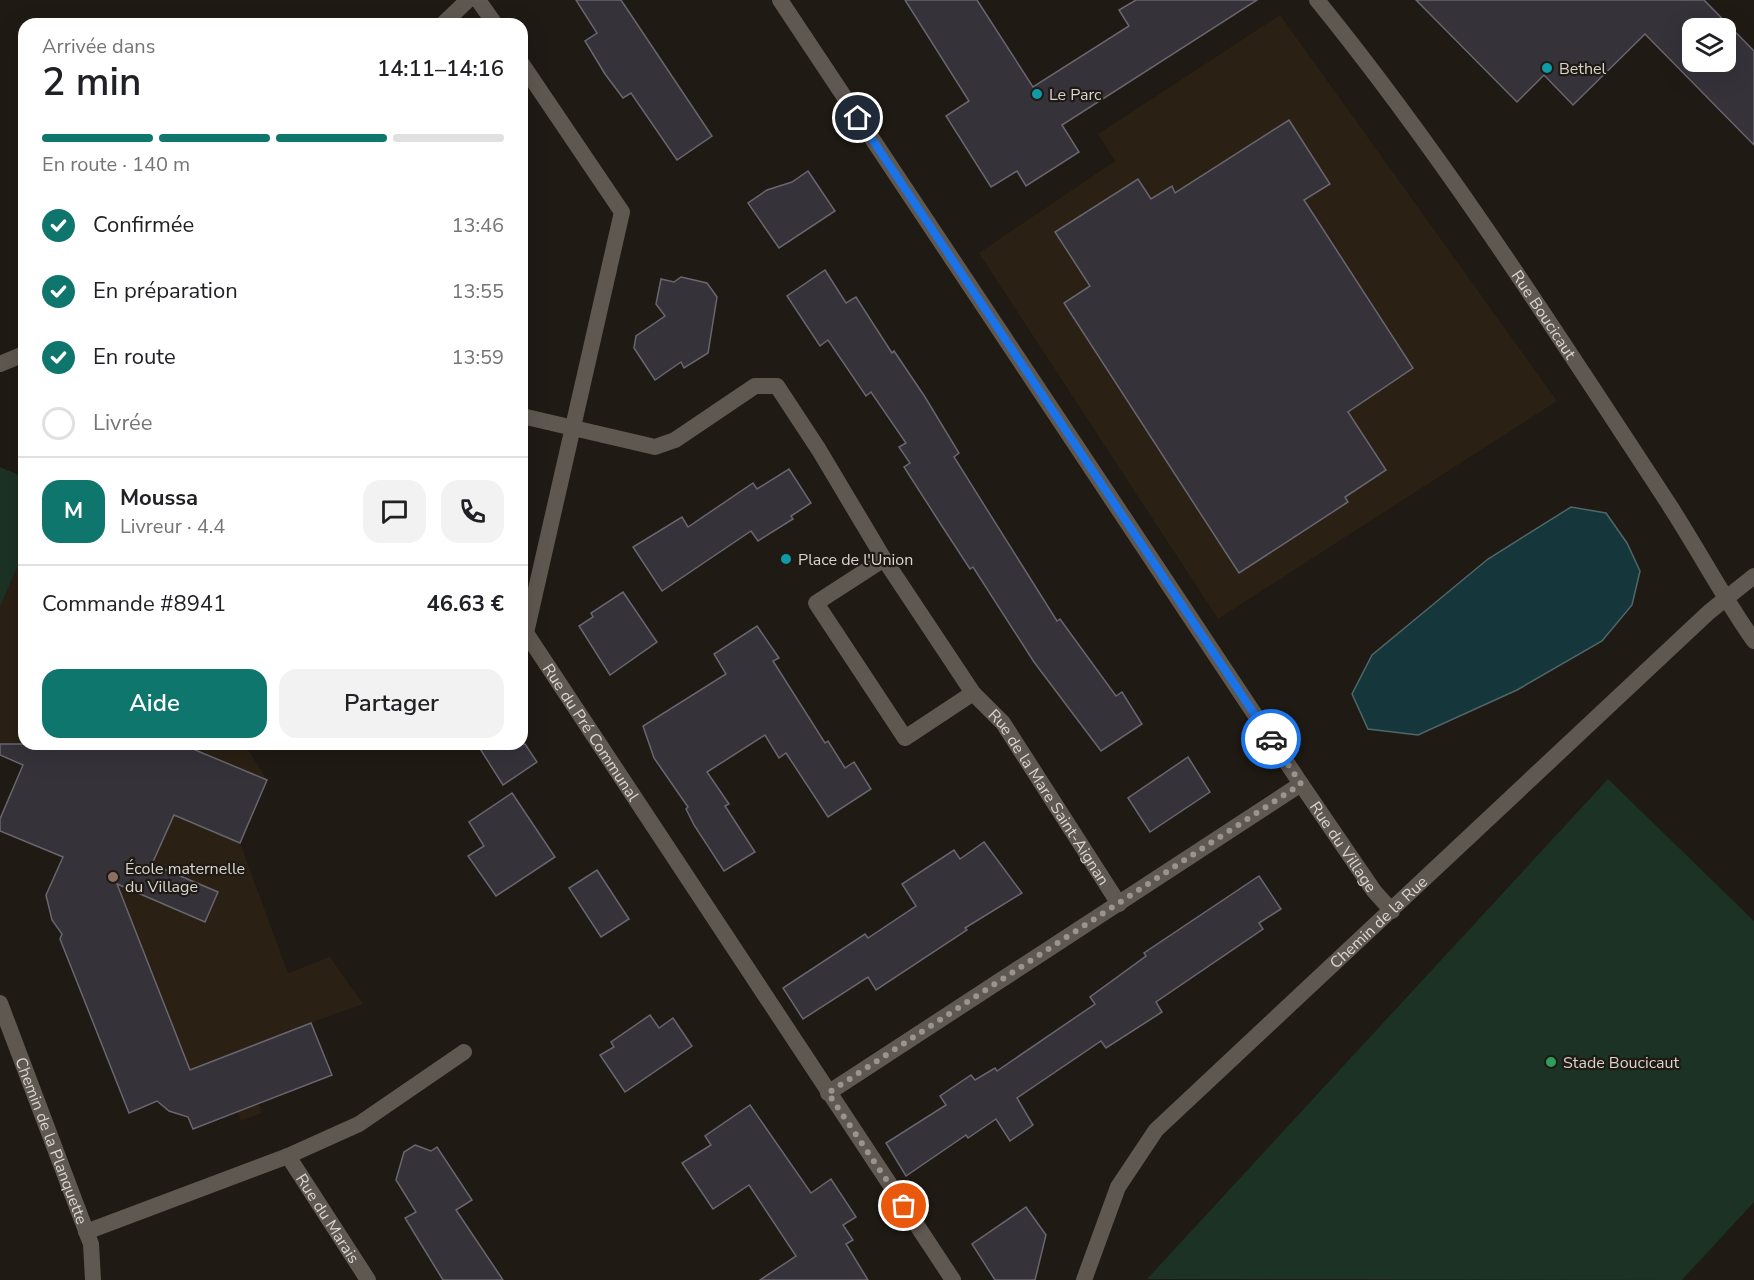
<!DOCTYPE html>
<html lang="fr">
<meta charset="utf-8">
<style>
:root{--surface:#fff;--page:#f2f2f2;--text:#202124;--muted:#757577;--line:#e0e0e0;--accent:#0f766e}
body{margin:0;font-family:"Nunito Sans",sans-serif;background:var(--page);color:var(--text);height:100vh;display:flex;flex-direction:column;font-size:22px;white-space:nowrap}
*{box-sizing:border-box;margin:0}
p{font-size:20px;color:var(--muted)}
.icon{flex:none;width:33px;height:33px;fill:none;stroke:currentColor;stroke-width:2;stroke-linecap:round;stroke-linejoin:round}
.map{position:relative;flex:1;overflow:hidden}
.sheet{position:absolute;left:18px;top:18px;width:510px;height:732px;display:flex;flex-direction:column;background:var(--surface);border-radius:18px;box-shadow:0 6px 24px #0002}
.sheet>*{flex:none}
.fabs{position:absolute;left:1682px;top:18px;display:grid;gap:12px}
.fabs a{display:grid;place-items:center;width:54px;height:54px;border-radius:12px;background:var(--surface);box-shadow:0 6px 24px #0002;font-size:30px}
.pin{position:absolute;display:grid;place-items:center;width:51px;height:51px;color:#fff;margin:-26px;border:3px solid #fff;border-radius:50%;box-shadow:0 2px 6px #0007}
.courier{position:absolute;display:grid;place-items:center;width:60px;height:60px;margin:-30px;border:4px solid #1a73e8;border-radius:50%;background:#fff;color:#222;box-shadow:0 2px 8px #0007}
.summary em{font-style:normal;font-weight:600}
.summary div{display:flex;flex-direction:column-reverse}
.summary{display:flex;align-items:center;justify-content:space-between;height:102px;padding:0 24px}
h1{font-size:39px;font-weight:600;line-height:45px}
.bar{display:grid;grid-template-columns:repeat(4,1fr);gap:9px 6px;align-content:center;height:72px;padding:0 24px}
.bar i{height:8px;border-radius:4px;background:var(--line)}
.bar .on{background:var(--accent)}
.bar p{grid-column:span 4}
.line{display:flex;align-items:center;gap:15px;padding:0 24px;border-top:2px solid var(--line)}
.line div{flex:1}
.round{display:grid;place-items:center;flex:none;width:63px;height:63px;border-radius:18px;background:var(--page)}
ol{padding:0 24px;list-style:none}
li{display:flex;align-items:center;gap:18px;height:66px}
li p{margin-inline-start:auto}
li .icon{padding:6px;border-radius:50%;background:var(--accent);color:#fff;stroke-width:4}
li:last-child{color:var(--muted)}
li i{width:33px;height:33px;border:3px solid var(--line);border-radius:50%}
.button{display:flex;gap:12px;margin-top:auto;padding:12px 24px}
.button a{flex:1;height:69px;border-radius:18px;background:var(--accent);color:#fff;font-size:24px;font-weight:600;line-height:69px;text-align:center}
.button a+a{background:var(--page);color:var(--text)}
.map>svg:first-child{display:block}
</style>
<div class="map">
<svg width="1754" height="1280" viewBox="0 0 1754 1280">
<rect width="100%" height="100%" fill="#1f1a13"/>
<g fill="#2a2014">
<path d="M1280 15 1557 401 1218 619 979 253 1115 161 1098 134Z"/>
<path d="M24 551V744H244L267 779 240 843 288 973 330 957 363 1004 311 1023 332 1075 258 1102 262 1113 241 1121 237 1112 193 1129 186 1111H169L160 1100 129 1113 60 939 65 930 53 903 44 899 65 854 44 774 19 763 23 753 0 743V607Z"/>
</g>
<g fill="#1b3224">
<path d="M0 467 24 477V551L0 607Z"/>
<path d="M1608 779 1754 921V1202L1682 1280 1147 1279Z"/>
</g>
<path fill="#15373c" stroke="#506668" stroke-width="1.5" d="M1571 507 1606 513 1627 543 1640 571 1632 605 1602 641 1517 690 1418 735 1368 729 1352 694 1372 655 1488 559Z"/>
<g fill="#35323a" stroke="#69666f" stroke-width="1.5" fill-rule="evenodd">
<path d="M576 0H621L712 136 677 160 631 93 623 98 605 74 585 41 597 33Z"/>
<path d="M905 0H977L1033 87 1129 26 1119 10 1136 0H1257L1062 125 1079 152 1026 186 1017 171 991 187 946 116 969 101Z"/>
<path d="M1416 0H1704L1754 51V145L1645 34 1573 105 1544 75 1517 102ZM1692 28H1725V62H1692Z"/>
<path d="M1289 120 1330 184 1304 200 1413 368 1348 412 1386 470 1345 497 1348 502 1239 573 1064 303 1090 286 1055 232 1138 179 1151 199 1172 186 1175 193Z"/>
<path d="M808 171 835 211 779 248 748 203 767 190 792 182Z"/>
<path d="M825 270 846 303 856 297 892 353 894 351 925 397 959 453 954 457 1057 621 1060 619 1116 696 1122 692 1142 724 1101 751 1034 662 973 567 970 569 940 523 904 467 910 463 899 447 906 443 871 392 866 396 828 340 820 346 787 296Z"/>
<path d="M681 277 707 283 717 297 708 353 684 368 681 362 655 380 634 348 636 336 665 316 656 304 661 279 674 282Z"/>
<path d="M789 469 811 503 791 516 793 519 758 541 751 531 662 591 633 547 682 517 688 527 753 483 757 489Z"/>
<path d="M623 592 657 642 610 675 579 626 593 617 591 613Z"/>
<path d="M757 626 779 658 773 661 825 743 828 741 845 768 854 762 871 789 828 817 786 753 779 758 765 735 707 772 729 804 725 806 755 852 724 871 694 825 686 809 688 807 654 758 643 726 726 674 714 654Z"/>
<path d="M0 744H181L267 780 240 843 174 815 152 864 218 892 205 922 117 884 190 1070 311 1023 332 1075 193 1129 188 1117 169 1111 157 1101 129 1113 60 939 62 934 52 920 46 895 63 857 0 831V819L23 765 0 755Z"/>
<path d="M477 744H525L537 762 503 785Z"/>
<path d="M1188 757 1210 792 1150 832 1128 798Z"/>
<path d="M512 793 555 857 496 896 468 856 484 846 469 822Z"/>
<path d="M984 842 1022 893 965 928 967 930 876 990 868 977 803 1019 783 988 865 934 868 938 916 906 902 884 954 850 960 859Z"/>
<path d="M597 870 629 919 601 937 569 888Z"/>
<path d="M1259 876 1281 909 1259 923 1263 929 1156 1002 1162 1012 1106 1048 1101 1041 1017 1098 1033 1125 1010 1141 996 1119 968 1138 966 1135 906 1176 886 1143 946 1105 940 1096 971 1075 975 1080 995 1068 997 1071 1095 1004 1090 997 1146 956 1144 953Z"/>
<path d="M650 1015 659 1028 673 1018 692 1046 625 1092 600 1055 614 1047 611 1042Z"/>
<path d="M750 1105 811 1193 831 1179 856 1217 843 1225 853 1240 846 1244 868 1280H760L796 1256 749 1185 713 1209 682 1163 711 1145 705 1136Z"/>
<path d="M415 1145 431 1151 437 1147 472 1200 456 1210 503 1280H443L405 1218 416 1212 396 1180 404 1152Z"/>
<path d="M1026 1207 1046 1235 1035 1280H995L972 1244Z"/>
</g>
<g fill="none" stroke-linecap="round" stroke-linejoin="round">
<g stroke="#5f5850" stroke-width="16">
<path d="M478 0 495 24"/>
<path id="s1" d="M780 0 1301 784 1374 891 1392 911"/>
<path id="s2" d="M1317 0C1446 159 1558 335 1670 506 1699 551 1723 597 1754 641"/>
<path d="M443 24 468 0"/>
<path id="s3" d="M522 64 622 212 526 633 953 1280"/>
<path d="M0 364 24 354"/>
<path id="s4" d="M522 416 655 447 675 440 755 386H777L819 450 884 559 973 693 1003 723 1119 904"/>
<path d="M884 559 816 603 905 738 973 693"/>
<path id="s5" d="M0 1003 91 1244 93 1280"/>
<path d="M828 1093 1301 784"/>
<path id="s6" d="M288 1156 368 1280"/>
<path d="M86 1232 288 1156 359 1124 464 1052"/>
<path id="s7" d="M1084 1280 1118 1187 1156 1130 1709 612 1754 576"/>
</g>
</g>
<g fill="none" stroke-linecap="round" stroke-linejoin="round">
<path stroke="#98948e" stroke-width="6" stroke-dasharray="0 10.8" d="M904 1206 828 1093 1301 784 1271 739"/>
<path stroke="#1a73e8" stroke-width="8" d="M858 118 1271 739"/>
</g>
<g fill="#0f9aa8" stroke="#1f1a13" stroke-width="2">
<circle cx="1547" cy="68" r="6"/>
<circle cx="1037" cy="94" r="6"/>
<circle cx="786" cy="559" r="6"/>
</g>
<circle fill="#8d6e63" stroke="#1f1a13" stroke-width="2" cx="113" cy="877" r="6"/>
<circle fill="#2e9e5b" stroke="#1f1a13" stroke-width="2" cx="1551" cy="1062" r="6"/>
<g text-anchor="middle" stroke-width="4.5" stroke-linejoin="round" paint-order="stroke">
<g font-size="16" fill="#d9d5d0" stroke="#1f1a13" text-anchor="start">
<text x="1559" y="74">Bethel</text>
<text x="1049" y="100">Le Parc</text>
<text x="798" y="565">Place de l'Union</text>
<text x="125" y="874">École maternelle<tspan x="125" dy="18">du Village</tspan></text>
<text x="1563" y="1068">Stade Boucicaut</text>
</g>
<g font-size="16" fill="#d9d5d0" stroke="#1f1a13">
<text dy="6" stroke="none"><textPath href="#s2" startOffset="388">Rue Boucicaut</textPath></text>
<text dy="6" stroke="none"><textPath href="#s3" startOffset="729">Rue du Pré Communal</textPath></text>
<text dy="6" stroke="none"><textPath href="#s4" startOffset="770">Rue de la Mare Saint-Aignan</textPath></text>
<text dy="6" stroke="none"><textPath href="#s1" startOffset="1017">Rue du Village</textPath></text>
<text dy="6" stroke="none"><textPath href="#s7" startOffset="472">Chemin de la Rue</textPath></text>
<text dy="6" stroke="none"><textPath href="#s5" startOffset="147">Chemin de la Planquette</textPath></text>
<text dy="6" stroke="none"><textPath href="#s6" startOffset="74">Rue du Marais</textPath></text>
</g>
</g>
</svg>
<div class="fabs">
<a><svg class="icon" aria-label="layers" viewBox="0 0 24 24"><path d="M12 4l9 5-9 5-9-5zM3 14l9 5 9-5"/></svg></a>
</div>
<div class="pin" style="left:904px;top:1206px;background:#ea580c"><svg class="icon" aria-label="bag" viewBox="0 0 24 24"><path d="M5 8h14l-1 12H6zM9 8a3 3 0 0 1 6 0"/></svg></div>
<div class="pin" style="left:858px;top:118px;background:#1f2937"><svg class="icon" aria-label="home" viewBox="0 0 24 24"><path d="M3 11l9-7 9 7M6 9v11h12V9"/></svg></div>
<div class="courier" style="left:1271px;top:739px"><svg class="icon" aria-label="car" viewBox="0 0 24 24"><path d="M5 17H2v-5l4-1 3-4h7l3 4 3 1v5h-3M9 17h6M6 11h13"/><circle cx="7" cy="17" r="2"/><circle cx="17" cy="17" r="2"/></svg></div>
<section class="sheet">
<div class="summary"><div><h1>2 min</h1><p>Arrivée dans</p></div><em>14:11–14:16</em></div>
<div class="bar"><i class="on"></i><i class="on"></i><i class="on"></i><i></i><p>En route · 140 m</p></div>
<ol>
<li><svg class="icon" aria-label="check" viewBox="0 0 24 24"><path d="M5 12l5 5 9-10"/></svg>Confirmée<p>13:46</p></li>
<li><svg class="icon" aria-label="check" viewBox="0 0 24 24"><path d="M5 12l5 5 9-10"/></svg>En préparation<p>13:55</p></li>
<li><svg class="icon" aria-label="check" viewBox="0 0 24 24"><path d="M5 12l5 5 9-10"/></svg>En route<p>13:59</p></li>
<li><i></i>Livrée</li>
</ol>
<div class="line" style="height:108px"><b class="round" style="background:var(--accent);color:#fff">M</b><div><b>Moussa</b><p>Livreur · 4.4</p></div><a class="round"><svg class="icon" aria-label="chat" viewBox="0 0 24 24"><path d="M4 5h16v11H9l-5 4z"/></svg></a><a class="round"><svg class="icon" aria-label="phone" viewBox="0 0 24 24"><path d="M5 4h4l2 5-3 2q2 4 5 5l2-3 5 2v4C11 20 4 13 5 4z"/></svg></a></div>
<div class="line" style="height:78px"><div>Commande #8941</div><b>46.63 €</b></div>
<div class="button"><a>Aide</a><a>Partager</a></div>
</section>
</div>
